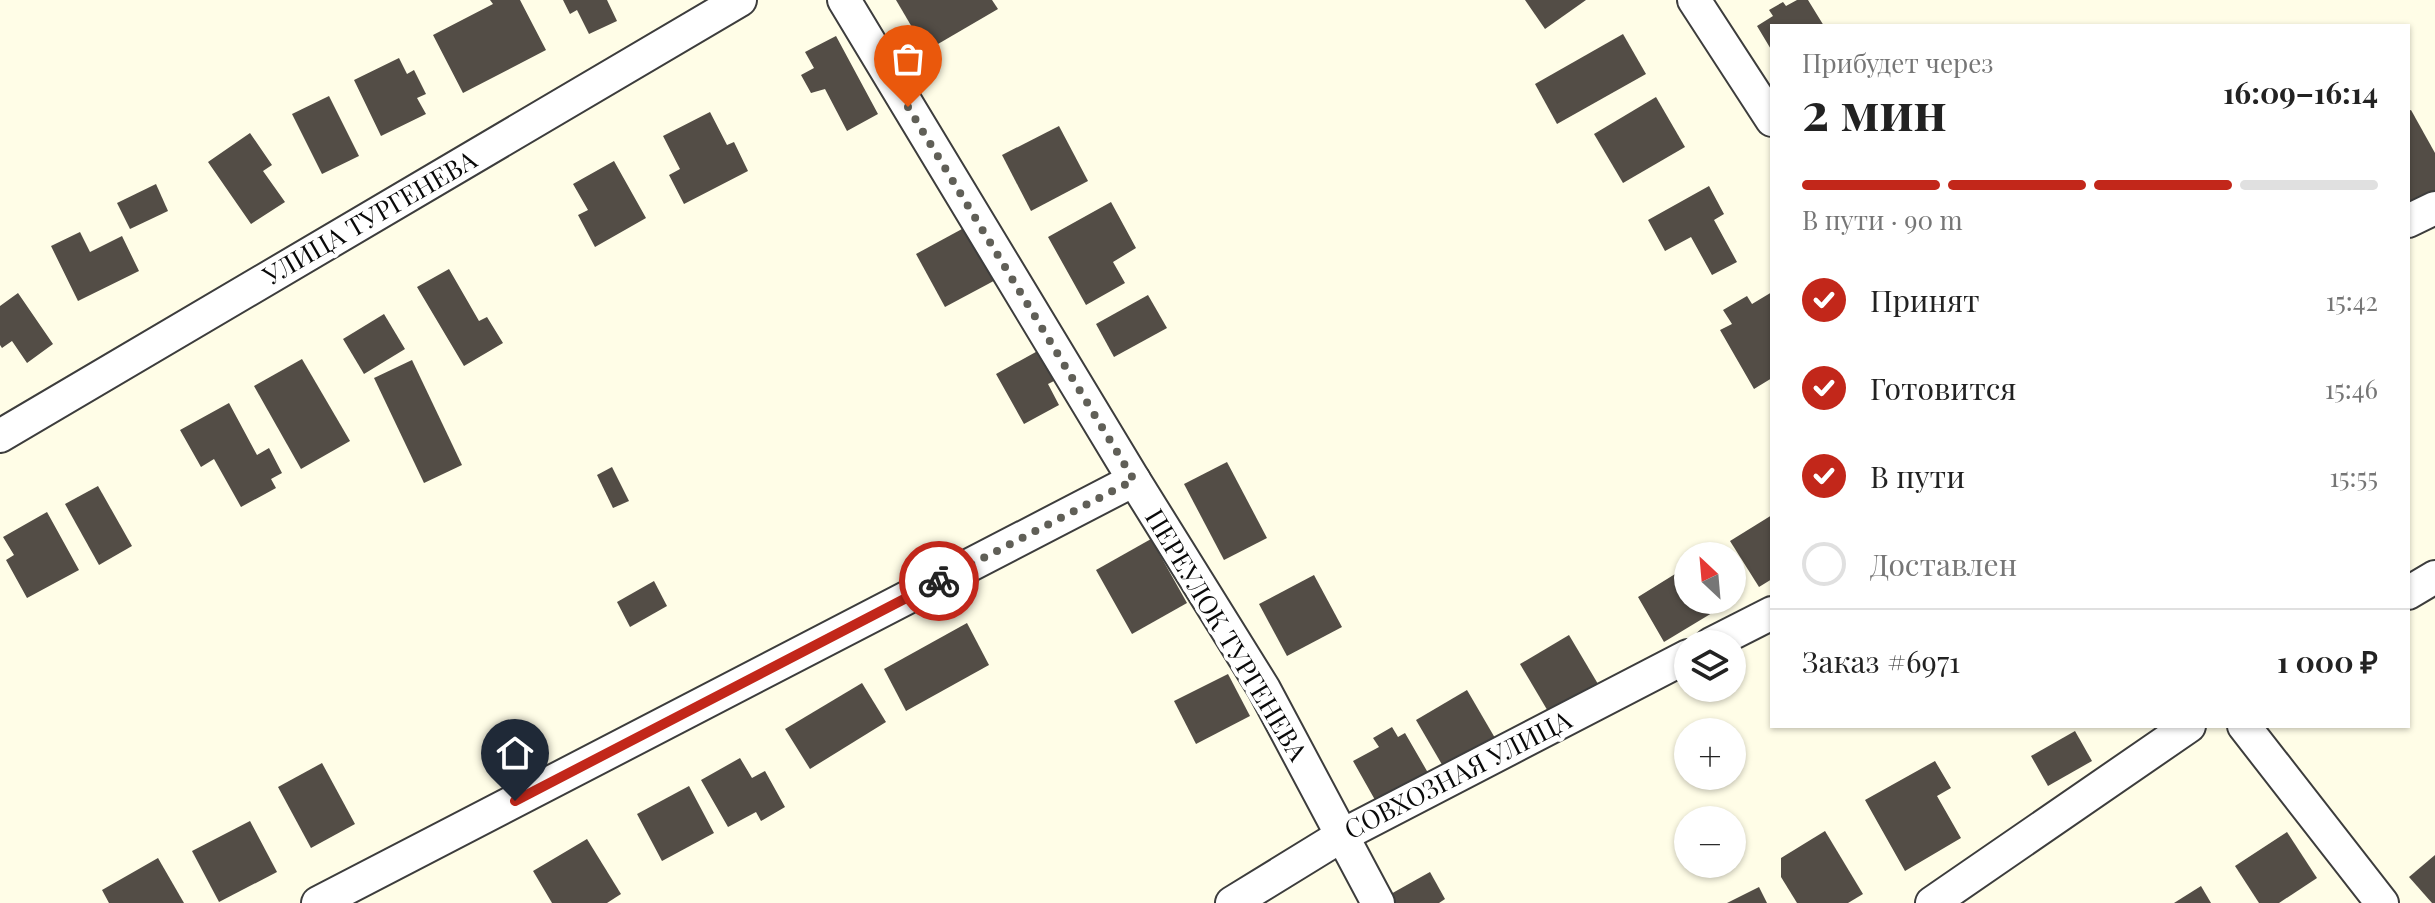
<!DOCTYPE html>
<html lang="ru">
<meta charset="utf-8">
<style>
:root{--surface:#fff;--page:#f2f2f2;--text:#222;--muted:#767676;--line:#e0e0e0;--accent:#c2271a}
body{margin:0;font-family:"Playfair Display",serif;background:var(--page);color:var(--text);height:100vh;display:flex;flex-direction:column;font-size:30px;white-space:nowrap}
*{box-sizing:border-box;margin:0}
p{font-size:26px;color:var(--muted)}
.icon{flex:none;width:44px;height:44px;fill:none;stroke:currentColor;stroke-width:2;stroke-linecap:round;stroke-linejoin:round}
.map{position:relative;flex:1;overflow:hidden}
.sheet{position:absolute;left:1770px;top:24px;width:640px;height:704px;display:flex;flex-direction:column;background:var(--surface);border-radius:0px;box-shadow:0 2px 6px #0004}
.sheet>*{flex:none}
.needle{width:52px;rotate:334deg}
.controls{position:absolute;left:1674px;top:542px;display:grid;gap:16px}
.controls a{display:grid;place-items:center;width:72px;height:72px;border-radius:50%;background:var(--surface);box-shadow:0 2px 6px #0004;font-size:40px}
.pin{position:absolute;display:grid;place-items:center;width:68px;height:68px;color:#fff;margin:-82px -34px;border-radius:50% 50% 50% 0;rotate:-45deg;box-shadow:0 0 8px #0007}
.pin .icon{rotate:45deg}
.courier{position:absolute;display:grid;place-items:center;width:80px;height:80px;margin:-40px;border:6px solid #c2271a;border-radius:50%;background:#fff;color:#222;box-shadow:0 2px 10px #0007}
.overview em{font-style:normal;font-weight:700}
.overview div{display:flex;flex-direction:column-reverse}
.overview{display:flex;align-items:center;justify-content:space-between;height:136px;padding:0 32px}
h1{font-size:52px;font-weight:700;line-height:60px}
.bar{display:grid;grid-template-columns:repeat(4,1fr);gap:12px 8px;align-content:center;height:96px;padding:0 32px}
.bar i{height:10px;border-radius:6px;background:var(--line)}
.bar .active{background:var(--accent)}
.bar p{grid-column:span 4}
.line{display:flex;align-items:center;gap:20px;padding:0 32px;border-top:2px solid var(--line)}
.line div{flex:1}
ol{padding:0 32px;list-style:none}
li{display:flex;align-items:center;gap:24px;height:88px}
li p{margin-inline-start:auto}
li .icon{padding:8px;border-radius:50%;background:var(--accent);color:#fff;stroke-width:4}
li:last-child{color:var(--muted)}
li i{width:44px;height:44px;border:4px solid var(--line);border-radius:50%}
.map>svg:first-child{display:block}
</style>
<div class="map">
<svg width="2435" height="903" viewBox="0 0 2435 903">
<rect width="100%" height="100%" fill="#fffde7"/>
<g fill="#534d46">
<path d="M490 0H520L546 50 463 93 433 35 493 4Z"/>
<path d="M563 0H607L617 21 589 34 577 10 570 14Z"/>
<path d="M896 0H992L998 9 926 51Z"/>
<path d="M1525 0H1586L1545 29Z"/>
<path d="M1797 0H1808L1824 26H1772V51L1757 26 1773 16 1769 10 1783 2 1786 6Z"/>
<path d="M1623 34 1646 74 1557 124 1535 84Z"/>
<path d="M836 36 878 114 847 131 825 89 811 93 801 75 814 68 805 52Z"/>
<path d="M399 58 407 74 414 70 426 94 417 98 426 114 381 136 354 80Z"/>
<path d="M329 96 359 156 322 174 292 114Z"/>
<path d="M1656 97 1685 147 1623 183 1594 134Z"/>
<path d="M2411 110 2435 153V197L2408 211V111Z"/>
<path d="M710 112 727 145 734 142 748 171 684 204 669 175 680 169 663 136Z"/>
<path d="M1059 126 1088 181 1031 211 1002 155Z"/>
<path d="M250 133 272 165 263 171 285 202 251 224 208 162Z"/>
<path d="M614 161 646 218 595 247 578 215 588 210 573 184Z"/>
<path d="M156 184 168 211 130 229 117 203Z"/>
<path d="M1709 186 1724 214 1714 220 1737 262 1712 275 1691 237 1665 251 1648 220Z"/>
<path d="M1111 202 1136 248 1113 262 1125 283 1086 305 1048 237Z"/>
<path d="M973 223 1003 276 945 307 916 254Z"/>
<path d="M80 232 90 252 122 236 139 271 78 301 51 246Z"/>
<path d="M449 269 479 321 487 317 503 343 464 366 417 287Z"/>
<path d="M1772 292V378L1754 389 1720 330 1732 324 1723 310 1747 296 1752 304Z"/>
<path d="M18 293 53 344 27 363 12 341 2 348 0 345V306Z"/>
<path d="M1148 295 1167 328 1114 357 1096 324Z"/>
<path d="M384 314 405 349 364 374 343 339Z"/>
<path d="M1043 348 1060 378 1048 384 1059 405 1024 424 996 374Z"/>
<path d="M302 359 350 441 301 469 254 386Z"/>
<path d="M412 360 462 465 424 483 374 378Z"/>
<path d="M229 403 257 455 269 448 282 473 271 479 276 488 241 507 214 459 201 467 180 430Z"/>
<path d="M1227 462 1267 538 1224 560 1184 484Z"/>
<path d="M612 467 629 501 613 508 597 475Z"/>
<path d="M98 486 132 546 99 565 65 504Z"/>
<path d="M47 512 79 570 27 598 6 560 14 555 3 537Z"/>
<path d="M1772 515V579L1759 587 1730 541Z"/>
<path d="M1151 539 1187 603 1132 634 1096 570Z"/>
<path d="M1688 566V600H1711L1717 610 1664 642 1638 597Z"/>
<path d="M1314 575 1342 627 1287 656 1259 604Z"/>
<path d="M654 581 667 606 630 627 617 602Z"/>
<path d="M967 623 989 665 906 711 884 669Z"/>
<path d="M1569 635 1598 684 1549 713 1520 664Z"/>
<path d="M1228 674 1250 716 1196 744 1174 701Z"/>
<path d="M862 683 886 722 810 769 785 729Z"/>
<path d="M1467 690 1495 738 1444 768 1416 720Z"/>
<path d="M1392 727 1398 737 1405 733 1431 778 1379 807 1353 761 1379 747 1373 738Z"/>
<path d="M2075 731 2092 761 2048 786 2031 756Z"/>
<path d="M740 758 752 778 765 771 785 807 761 821 756 812 728 827 701 780Z"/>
<path d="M1935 761 1951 788 1937 796 1961 838 1905 871 1865 800Z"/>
<path d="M322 763 355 824 311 848 278 787Z"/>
<path d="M689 786 714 833 662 861 637 814Z"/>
<path d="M250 821 277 872 219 902 192 851Z"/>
<path d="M1825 831 1863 894 1848 903H1797L1781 877V858Z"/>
<path d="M2287 832 2317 878 2279 903H2259L2235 866Z"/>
<path d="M587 839 621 894 607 903H552L533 871Z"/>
<path d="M2435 855V903H2432L2409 877Z"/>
<path d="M158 858 184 903H109L102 890Z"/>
<path d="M1430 872 1445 899 1439 903H1394L1389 895Z"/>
<path d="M2201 886 2211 903H2174Z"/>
<path d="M1759 887 1767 903H1727Z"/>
</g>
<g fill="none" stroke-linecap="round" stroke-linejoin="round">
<defs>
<g id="minor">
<path d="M844 0 1134 480 1264 689 1378 903"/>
<path d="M1694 0 1772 120"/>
<path d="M2408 221 2435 208"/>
<path d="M0 436 740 0"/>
<path d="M2408 593 2435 577"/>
<path d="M1711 644 1772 613"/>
<path d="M2244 726 2382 903"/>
<path d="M318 903 1134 480"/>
<path d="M1232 903 1341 836 1688 656"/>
<path d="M1932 903 2189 726"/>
</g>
</defs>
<use href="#minor" stroke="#3d3d3d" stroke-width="36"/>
<use href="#minor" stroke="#fff" stroke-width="32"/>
</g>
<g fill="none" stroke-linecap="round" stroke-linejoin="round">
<path stroke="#605f57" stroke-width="8" stroke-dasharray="0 14.4" d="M908 107 1134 480 939 581"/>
<path stroke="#c2271a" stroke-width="10" d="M515 801 939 581"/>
</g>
<g text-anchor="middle" stroke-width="8" stroke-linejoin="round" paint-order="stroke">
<g font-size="26" fill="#0a0a0a" stroke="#fff">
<text transform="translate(370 218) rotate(-30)" y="9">УЛИЦА ТУРГЕНЕВА</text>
<text transform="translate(1226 635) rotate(59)" y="9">ПЕРЕУЛОК ТУРГЕНЕВА</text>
<text transform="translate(1458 775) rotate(-27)" y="9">СОВХОЗНАЯ УЛИЦА</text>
</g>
</g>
</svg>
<div class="controls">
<a><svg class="needle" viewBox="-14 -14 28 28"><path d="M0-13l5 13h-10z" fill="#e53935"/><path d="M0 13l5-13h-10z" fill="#767676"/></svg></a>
<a><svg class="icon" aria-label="layers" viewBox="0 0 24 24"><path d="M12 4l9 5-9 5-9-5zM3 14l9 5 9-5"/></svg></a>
<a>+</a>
<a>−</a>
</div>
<div class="pin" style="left:908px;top:107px;background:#ea580c"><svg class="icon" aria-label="bag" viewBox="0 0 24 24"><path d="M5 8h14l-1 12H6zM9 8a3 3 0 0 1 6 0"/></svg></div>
<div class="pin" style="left:515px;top:801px;background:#1f2937"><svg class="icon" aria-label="home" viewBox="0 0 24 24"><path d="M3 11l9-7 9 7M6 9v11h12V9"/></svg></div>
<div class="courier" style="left:939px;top:581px"><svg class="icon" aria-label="bike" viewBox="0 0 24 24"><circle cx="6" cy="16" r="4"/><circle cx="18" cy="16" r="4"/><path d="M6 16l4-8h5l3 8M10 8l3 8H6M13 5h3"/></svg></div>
<section class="sheet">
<div class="overview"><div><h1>2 мин</h1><p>Прибудет через</p></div><em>16:09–16:14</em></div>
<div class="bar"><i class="active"></i><i class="active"></i><i class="active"></i><i></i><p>В пути · 90 m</p></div>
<ol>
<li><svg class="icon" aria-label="check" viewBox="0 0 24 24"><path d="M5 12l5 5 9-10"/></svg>Принят<p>15:42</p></li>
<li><svg class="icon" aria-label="check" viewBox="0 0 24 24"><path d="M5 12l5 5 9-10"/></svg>Готовится<p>15:46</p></li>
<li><svg class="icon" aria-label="check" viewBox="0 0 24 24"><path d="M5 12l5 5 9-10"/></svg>В пути<p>15:55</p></li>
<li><i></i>Доставлен</li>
</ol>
<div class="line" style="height:104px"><div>Заказ #6971</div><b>1 000 ₽</b></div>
</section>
</div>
